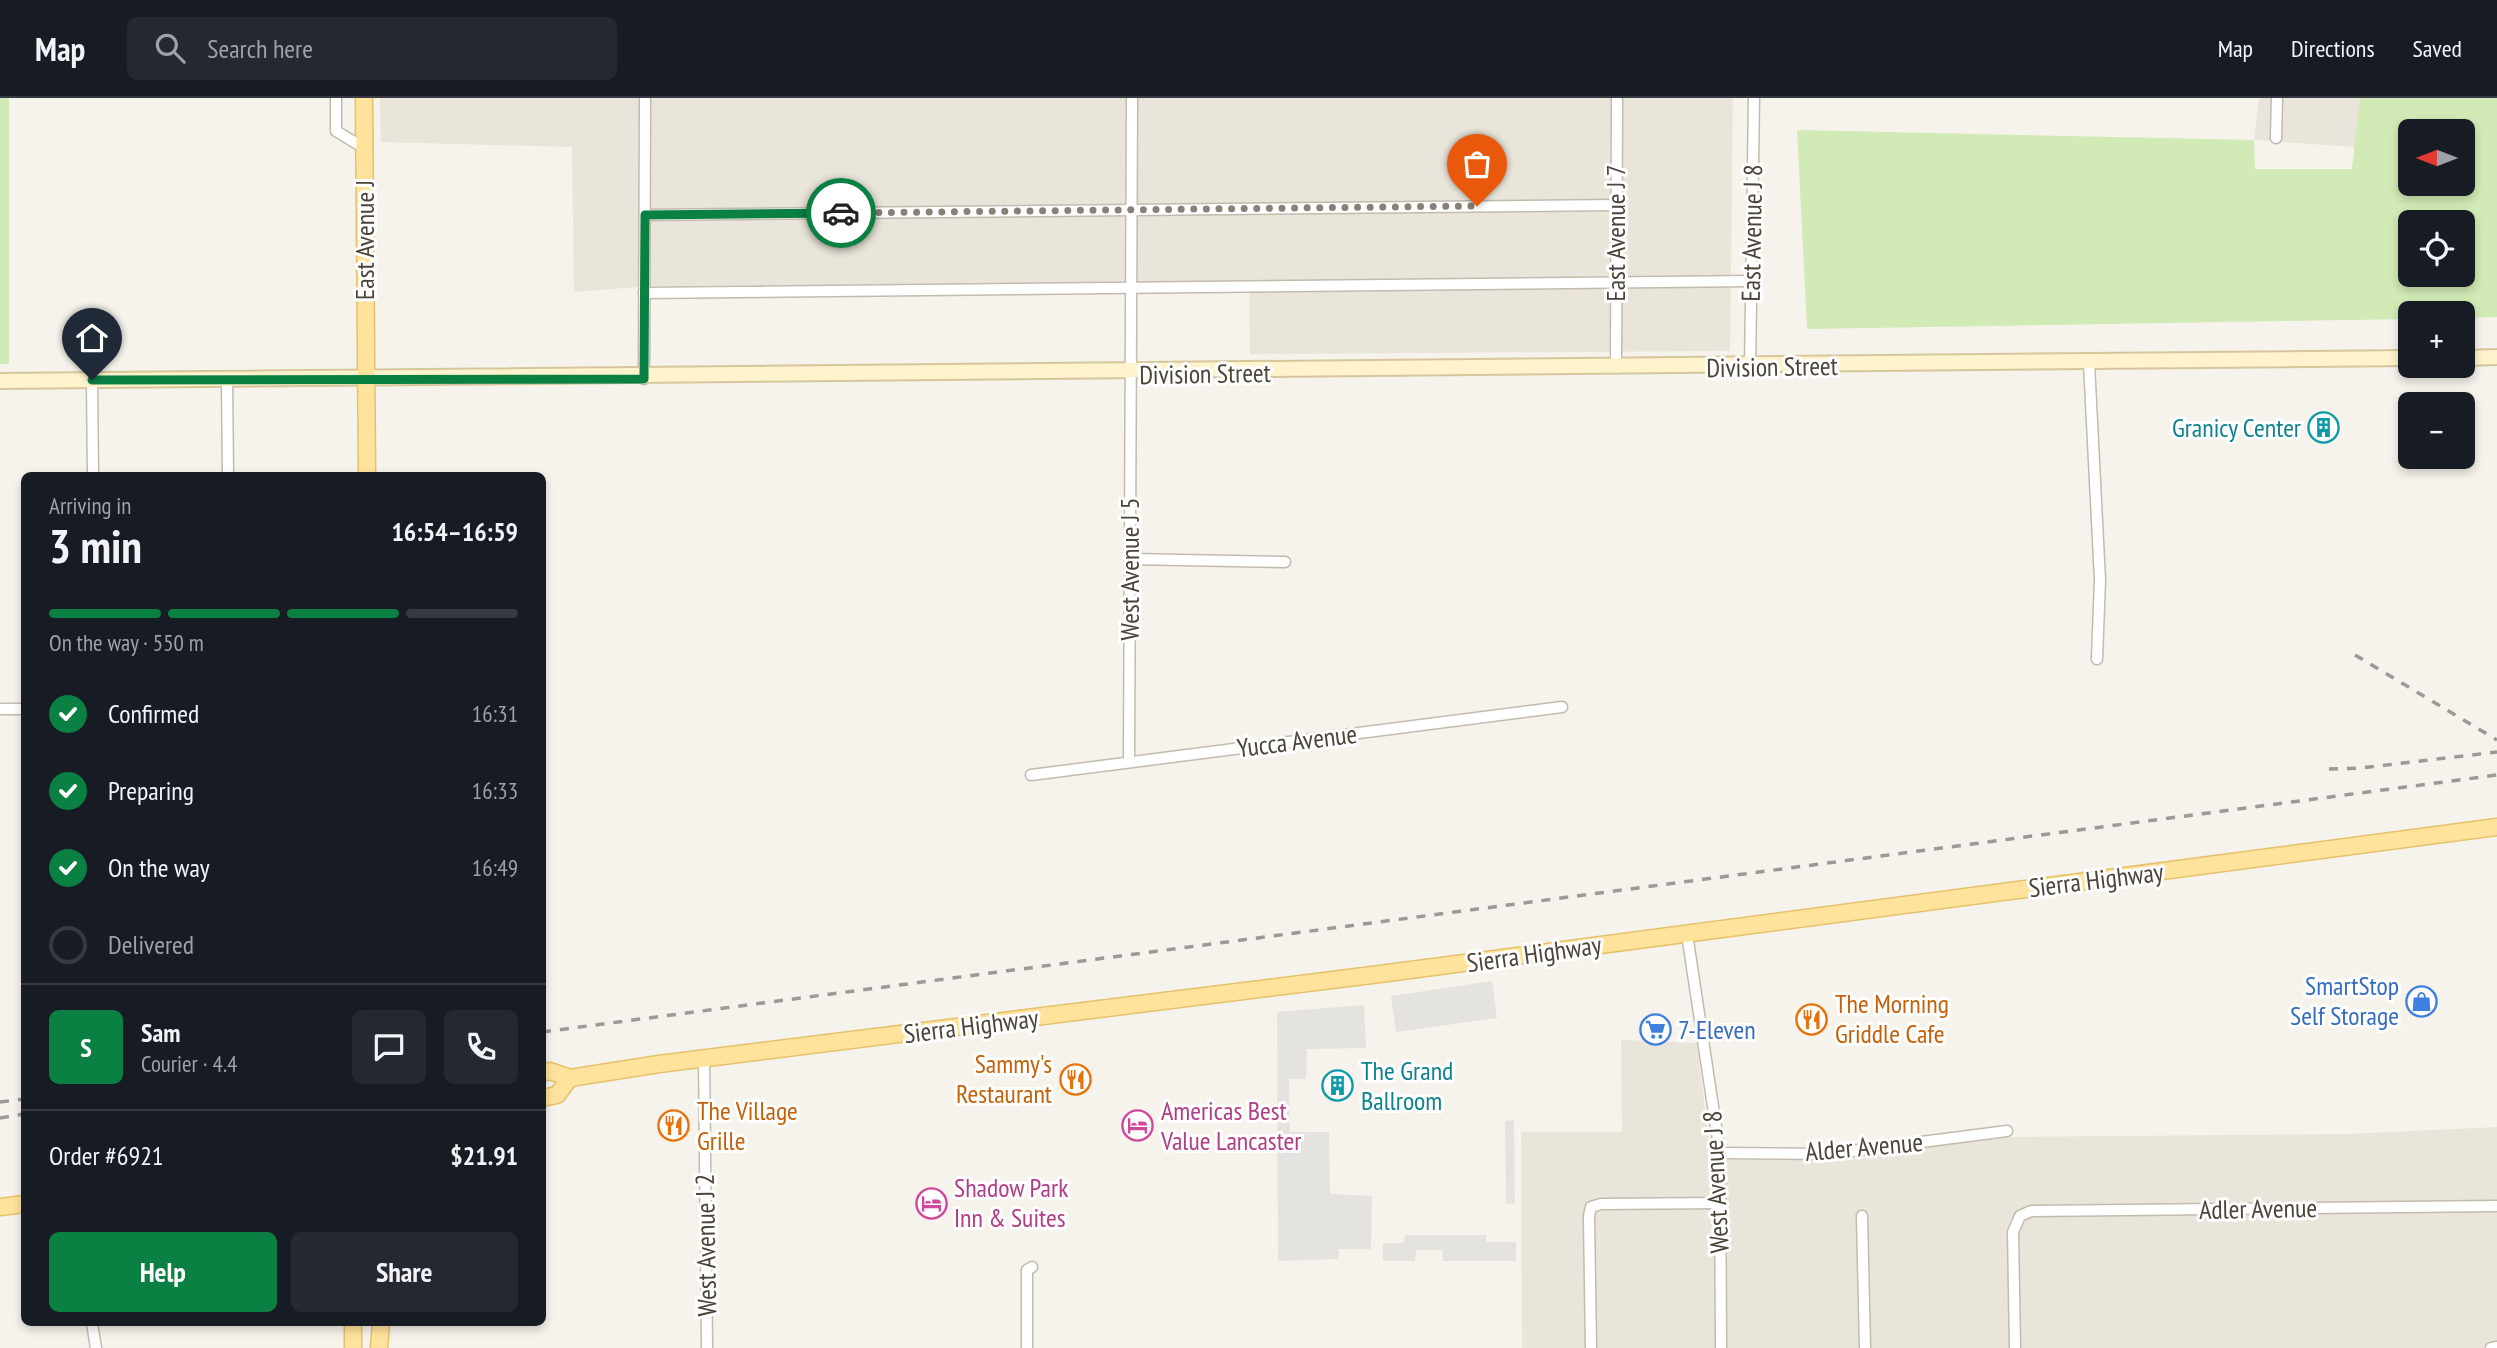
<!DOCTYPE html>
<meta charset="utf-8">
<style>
:root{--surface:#171b24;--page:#242831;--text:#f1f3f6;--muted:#9ea1a6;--line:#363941;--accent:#0b8043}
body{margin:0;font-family:"PT Sans Narrow",sans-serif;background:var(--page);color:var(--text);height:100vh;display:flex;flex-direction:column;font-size:26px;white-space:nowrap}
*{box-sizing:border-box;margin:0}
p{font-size:23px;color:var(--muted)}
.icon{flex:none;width:38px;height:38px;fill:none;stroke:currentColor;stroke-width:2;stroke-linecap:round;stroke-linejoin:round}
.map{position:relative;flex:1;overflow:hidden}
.drawer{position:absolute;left:21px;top:374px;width:525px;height:854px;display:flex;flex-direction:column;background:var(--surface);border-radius:10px;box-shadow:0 4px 10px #0003}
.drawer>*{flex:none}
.needle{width:46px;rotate:270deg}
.fabs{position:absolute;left:2398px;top:21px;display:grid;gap:14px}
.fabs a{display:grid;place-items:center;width:77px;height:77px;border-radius:10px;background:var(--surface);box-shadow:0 4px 10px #0003;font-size:35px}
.pin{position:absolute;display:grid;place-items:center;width:60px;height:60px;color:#fff;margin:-72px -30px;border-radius:50% 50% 50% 0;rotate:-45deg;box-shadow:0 0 7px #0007}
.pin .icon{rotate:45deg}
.courier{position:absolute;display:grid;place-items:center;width:70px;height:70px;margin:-35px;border:5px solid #0b8043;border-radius:50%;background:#fff;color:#222;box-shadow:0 2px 9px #0007}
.overview em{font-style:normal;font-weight:700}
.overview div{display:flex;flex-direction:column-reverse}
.overview{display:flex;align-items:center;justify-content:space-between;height:119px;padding:0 28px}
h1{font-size:46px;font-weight:700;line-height:52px}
.bar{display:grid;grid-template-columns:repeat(4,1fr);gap:10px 7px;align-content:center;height:84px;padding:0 28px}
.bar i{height:9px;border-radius:5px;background:var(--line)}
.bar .current{background:var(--accent)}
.bar p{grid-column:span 4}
.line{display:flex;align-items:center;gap:18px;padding:0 28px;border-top:2px solid var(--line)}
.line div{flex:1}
.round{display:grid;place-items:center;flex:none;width:74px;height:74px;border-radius:10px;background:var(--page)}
ol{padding:0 28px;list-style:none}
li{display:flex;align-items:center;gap:21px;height:77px}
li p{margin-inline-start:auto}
li .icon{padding:7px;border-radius:50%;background:var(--accent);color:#fff;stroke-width:4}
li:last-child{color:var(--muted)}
li i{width:38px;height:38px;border:4px solid var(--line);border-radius:50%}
.action{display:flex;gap:14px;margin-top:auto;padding:14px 28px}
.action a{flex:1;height:80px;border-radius:10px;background:var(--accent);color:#fff;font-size:28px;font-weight:700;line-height:80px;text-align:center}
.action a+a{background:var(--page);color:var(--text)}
header{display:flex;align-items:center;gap:42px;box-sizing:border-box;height:98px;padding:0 35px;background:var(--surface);border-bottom:2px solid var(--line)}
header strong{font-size:33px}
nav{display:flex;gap:38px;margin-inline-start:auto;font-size:24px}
.search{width:490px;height:63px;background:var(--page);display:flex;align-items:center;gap:18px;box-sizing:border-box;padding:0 24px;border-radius:10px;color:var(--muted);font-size:26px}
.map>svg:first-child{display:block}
</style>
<header>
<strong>Map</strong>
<div class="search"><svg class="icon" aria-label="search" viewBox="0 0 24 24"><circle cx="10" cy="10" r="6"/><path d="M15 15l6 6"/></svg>Search here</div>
<nav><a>Map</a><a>Directions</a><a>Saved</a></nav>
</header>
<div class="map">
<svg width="2497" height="1250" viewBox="0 0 2497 1250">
<rect width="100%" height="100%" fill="#f6f3ec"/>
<g fill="#eae5da">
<path d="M380 0H1733L1730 253 1250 256 1249 184 650 188 574 194 572 49 381 44Z"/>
<path d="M2259 0H2360L2355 49 2254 42Z"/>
<path d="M1621 942 1697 945 1711 1062H1822L2011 1039 2348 1036 2497 1029V1250H1522L1521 1034H1622Z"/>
</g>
<g fill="#d2eab5" fill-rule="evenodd">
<rect x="0" y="0" width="9" height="266"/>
<path d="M2360 0H2497V219L2462 220V215H2410V221L1807 231 1797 32 2254 42 2255 71H2352ZM2410 33H2462V86H2410ZM2410 124H2462V177H2410Z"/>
</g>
<g fill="#e5e3e0">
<path d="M1492 883 1497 920 1396 934 1391 898Z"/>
<path d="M1364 907 1366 950 1307 951 1306 981H1289L1290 1034H1329L1330 1096 1372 1098 1371 1151H1339L1338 1161 1278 1163 1277 914Z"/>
<path d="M1514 1022 1515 1105 1506 1106 1505 1023Z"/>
<path d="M1405 1137H1486V1144H1516V1163H1443L1442 1152H1416L1415 1163H1383V1145H1404Z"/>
</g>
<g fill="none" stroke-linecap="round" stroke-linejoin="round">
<defs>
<g id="street">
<path d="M336 0V33L364 50"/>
<path d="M2276 40 2277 0"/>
<path d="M645 117 1616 107"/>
<path d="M644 195 1751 183"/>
<path d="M2089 265 2100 482 2097 561"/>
<path d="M1616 270 1617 0"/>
<path d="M1750 270 1754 0"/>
<path d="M644 281 645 0"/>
<path d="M227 282 228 378"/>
<path d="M92 283 93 378"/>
<path d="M1131 461 1285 464"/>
<path d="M0 611H24"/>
<path d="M1129 664 1132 0"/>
<path d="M1031 677 1562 609"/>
<path d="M1687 836 1720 1055 1721 1250"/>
<path d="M704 960 707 1250"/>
<path d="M1720 1055 1828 1056 2007 1033"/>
<path d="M1862 1118 1865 1250"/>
<path d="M92 1225 96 1250"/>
<path d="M1027 1250V1172L1032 1169"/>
<path d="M1591 1250 1589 1118 1591 1109 1601 1106 1720 1105"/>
<path d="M2015 1250 2013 1134 2020 1118 2031 1113 2497 1108"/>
<path d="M2491 1250 2497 1249"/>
</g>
<g id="secondary">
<path d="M2462 260 2497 259"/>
<path d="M0 283C803 281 1606 272 2410 260"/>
</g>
<g id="primary">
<path d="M364 0 367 378"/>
<path d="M542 975 550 973 570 980 659 966 1380 876 2497 729"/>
<path d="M542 1000 557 997 570 980"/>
<path d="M0 1109 24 1106"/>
<path d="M353 1225V1250"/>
<path d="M379 1250 381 1225"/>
</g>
</defs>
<use href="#street" stroke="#c2bbae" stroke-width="13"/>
<use href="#secondary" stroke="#d6c79b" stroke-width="18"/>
<use href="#primary" stroke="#e6c16a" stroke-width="19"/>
<use href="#street" stroke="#fff" stroke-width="10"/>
<use href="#secondary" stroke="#fff3cd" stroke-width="14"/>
<use href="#primary" stroke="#ffe39c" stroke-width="16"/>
<g stroke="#9a9a9a" stroke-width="3.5" stroke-dasharray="9 9" stroke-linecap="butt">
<path d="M2355 557 2497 642"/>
<path d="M2329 671 2361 670 2497 654"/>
<path d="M542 934 2497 677"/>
<path d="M0 1004 24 1001"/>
<path d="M0 1020 24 1016"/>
</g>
</g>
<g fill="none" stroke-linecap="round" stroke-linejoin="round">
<path stroke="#878178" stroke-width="7" stroke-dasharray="0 12.6" d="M841 115 1477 108"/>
<path stroke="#0b8043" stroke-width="9" d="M92 282 644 281 645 117 841 115"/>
</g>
<defs>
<symbol id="building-ring" viewBox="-11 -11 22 22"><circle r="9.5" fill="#fff" stroke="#0f9aa8" stroke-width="1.5"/><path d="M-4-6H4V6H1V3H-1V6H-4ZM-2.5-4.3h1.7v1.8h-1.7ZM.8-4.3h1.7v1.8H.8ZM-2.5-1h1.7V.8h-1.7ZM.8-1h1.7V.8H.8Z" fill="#0f9aa8"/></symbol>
<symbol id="shop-ring" viewBox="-11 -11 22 22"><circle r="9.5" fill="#fff" stroke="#3f7fe0" stroke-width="1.5"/><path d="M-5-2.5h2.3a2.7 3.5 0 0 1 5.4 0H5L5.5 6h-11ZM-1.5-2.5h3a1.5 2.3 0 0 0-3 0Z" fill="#3f7fe0"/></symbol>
<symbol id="restaurant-ring" viewBox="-11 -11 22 22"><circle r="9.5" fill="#fff" stroke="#e8710a" stroke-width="1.5"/><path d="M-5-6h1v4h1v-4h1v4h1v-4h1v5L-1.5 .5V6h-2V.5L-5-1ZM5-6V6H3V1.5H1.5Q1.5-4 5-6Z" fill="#e8710a"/></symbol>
<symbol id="supermarket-ring" viewBox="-11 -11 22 22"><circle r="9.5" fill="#fff" stroke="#3f7fe0" stroke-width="1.5"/><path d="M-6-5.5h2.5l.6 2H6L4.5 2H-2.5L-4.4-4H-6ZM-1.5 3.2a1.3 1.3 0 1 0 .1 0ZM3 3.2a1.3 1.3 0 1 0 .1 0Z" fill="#3f7fe0"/></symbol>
<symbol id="hotel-ring" viewBox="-11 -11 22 22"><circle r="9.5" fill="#fff" stroke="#d1479c" stroke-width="1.5"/><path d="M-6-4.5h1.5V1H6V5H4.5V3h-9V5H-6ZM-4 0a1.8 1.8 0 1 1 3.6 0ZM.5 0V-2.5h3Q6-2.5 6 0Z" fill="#d1479c"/></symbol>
</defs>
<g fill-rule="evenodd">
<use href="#building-ring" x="2306" y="312" width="35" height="35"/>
<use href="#shop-ring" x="2404" y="886" width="35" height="35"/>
<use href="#restaurant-ring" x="1794" y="904" width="35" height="35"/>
<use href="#supermarket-ring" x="1638" y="914" width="35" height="35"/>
<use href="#restaurant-ring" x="1058" y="964" width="35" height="35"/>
<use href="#building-ring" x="1320" y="970" width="35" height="35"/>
<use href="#restaurant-ring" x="656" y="1010" width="35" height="35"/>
<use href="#hotel-ring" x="1120" y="1010" width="35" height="35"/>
<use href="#hotel-ring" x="914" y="1088" width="35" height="35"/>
</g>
<g text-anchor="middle" stroke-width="6" stroke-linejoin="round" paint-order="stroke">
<g font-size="26" fill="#4b4439" stroke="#fff">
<text transform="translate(1616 135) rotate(-90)" y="9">East Avenue J 7</text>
<text transform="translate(1752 135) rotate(-89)" y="9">East Avenue J 8</text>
<text transform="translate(365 142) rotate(-90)" y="9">East Avenue J</text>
<text transform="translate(1772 269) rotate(-1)" y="9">Division Street</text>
<text transform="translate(1205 276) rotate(-1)" y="9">Division Street</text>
<text transform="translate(1130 471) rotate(-90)" y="9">West Avenue J 5</text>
<text transform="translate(1297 643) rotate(-7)" y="9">Yucca Avenue</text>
<text transform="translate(2096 782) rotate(-7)" y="9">Sierra Highway</text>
<text transform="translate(1534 856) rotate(-8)" y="9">Sierra Highway</text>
<text transform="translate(971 928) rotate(-7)" y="9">Sierra Highway</text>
<text transform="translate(1864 1049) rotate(-5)" y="9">Alder Avenue</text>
<text transform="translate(1716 1084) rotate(-93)" y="9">West Avenue J 8</text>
<text transform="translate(2258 1111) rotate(-1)" y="9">Adler Avenue</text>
<text transform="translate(706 1147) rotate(-91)" y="9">West Avenue J 2</text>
</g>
<g font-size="26" fill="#0d838f" stroke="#fff" text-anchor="end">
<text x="2301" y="339">Granicy Center</text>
<text x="1361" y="982" text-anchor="start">The Grand<tspan x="1361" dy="30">Ballroom</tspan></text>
</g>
<g font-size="26" fill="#366cbe" stroke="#fff" text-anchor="end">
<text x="2399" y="897">SmartStop<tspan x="2399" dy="30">Self Storage</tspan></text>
<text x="1678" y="941" text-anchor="start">7-Eleven</text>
</g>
<g font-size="26" fill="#c56008" stroke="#fff" text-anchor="start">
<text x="1835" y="915">The Morning<tspan x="1835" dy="30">Griddle Cafe</tspan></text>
<text x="1052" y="975" text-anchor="end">Sammy's<tspan x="1052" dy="30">Restaurant</tspan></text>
<text x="697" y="1022">The Village<tspan x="697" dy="30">Grille</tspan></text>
</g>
<g font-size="26" fill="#b23c85" stroke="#fff" text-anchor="start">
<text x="1161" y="1022">Americas Best<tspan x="1161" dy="30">Value Lancaster</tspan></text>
<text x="954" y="1099">Shadow Park<tspan x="954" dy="30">Inn &amp; Suites</tspan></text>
</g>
</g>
</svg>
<div class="fabs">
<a><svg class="needle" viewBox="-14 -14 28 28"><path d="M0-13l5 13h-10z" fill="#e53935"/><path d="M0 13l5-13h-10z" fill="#9ea1a6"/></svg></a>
<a><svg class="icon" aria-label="locate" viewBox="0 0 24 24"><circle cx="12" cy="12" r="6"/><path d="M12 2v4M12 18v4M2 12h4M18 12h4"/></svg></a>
<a>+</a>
<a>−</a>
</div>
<div class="pin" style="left:1477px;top:108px;background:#ea580c"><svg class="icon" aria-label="bag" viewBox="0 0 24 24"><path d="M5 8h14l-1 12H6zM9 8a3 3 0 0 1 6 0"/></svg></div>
<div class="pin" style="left:92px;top:282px;background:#1f2937"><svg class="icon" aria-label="home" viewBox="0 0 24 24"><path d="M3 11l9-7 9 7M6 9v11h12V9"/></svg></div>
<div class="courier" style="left:841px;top:115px"><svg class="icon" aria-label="car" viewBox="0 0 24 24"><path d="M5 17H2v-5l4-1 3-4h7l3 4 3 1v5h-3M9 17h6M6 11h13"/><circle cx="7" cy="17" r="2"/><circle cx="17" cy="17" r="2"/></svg></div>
<section class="drawer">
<div class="overview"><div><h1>3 min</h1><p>Arriving in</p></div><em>16:54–16:59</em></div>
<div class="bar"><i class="current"></i><i class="current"></i><i class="current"></i><i></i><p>On the way · 550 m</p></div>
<ol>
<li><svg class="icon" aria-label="check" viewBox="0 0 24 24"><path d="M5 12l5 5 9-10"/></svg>Confirmed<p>16:31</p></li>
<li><svg class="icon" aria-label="check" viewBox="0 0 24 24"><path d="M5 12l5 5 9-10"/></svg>Preparing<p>16:33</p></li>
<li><svg class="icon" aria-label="check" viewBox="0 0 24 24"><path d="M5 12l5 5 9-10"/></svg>On the way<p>16:49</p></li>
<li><i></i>Delivered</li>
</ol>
<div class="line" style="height:126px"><b class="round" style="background:var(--accent);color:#fff">S</b><div><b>Sam</b><p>Courier · 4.4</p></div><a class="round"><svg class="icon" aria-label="chat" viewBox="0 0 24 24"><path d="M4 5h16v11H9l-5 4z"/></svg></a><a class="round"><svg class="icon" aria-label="phone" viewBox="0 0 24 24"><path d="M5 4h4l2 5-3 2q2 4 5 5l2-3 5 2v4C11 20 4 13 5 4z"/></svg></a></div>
<div class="line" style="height:91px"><div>Order #6921</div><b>$21.91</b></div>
<div class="action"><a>Help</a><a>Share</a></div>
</section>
</div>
